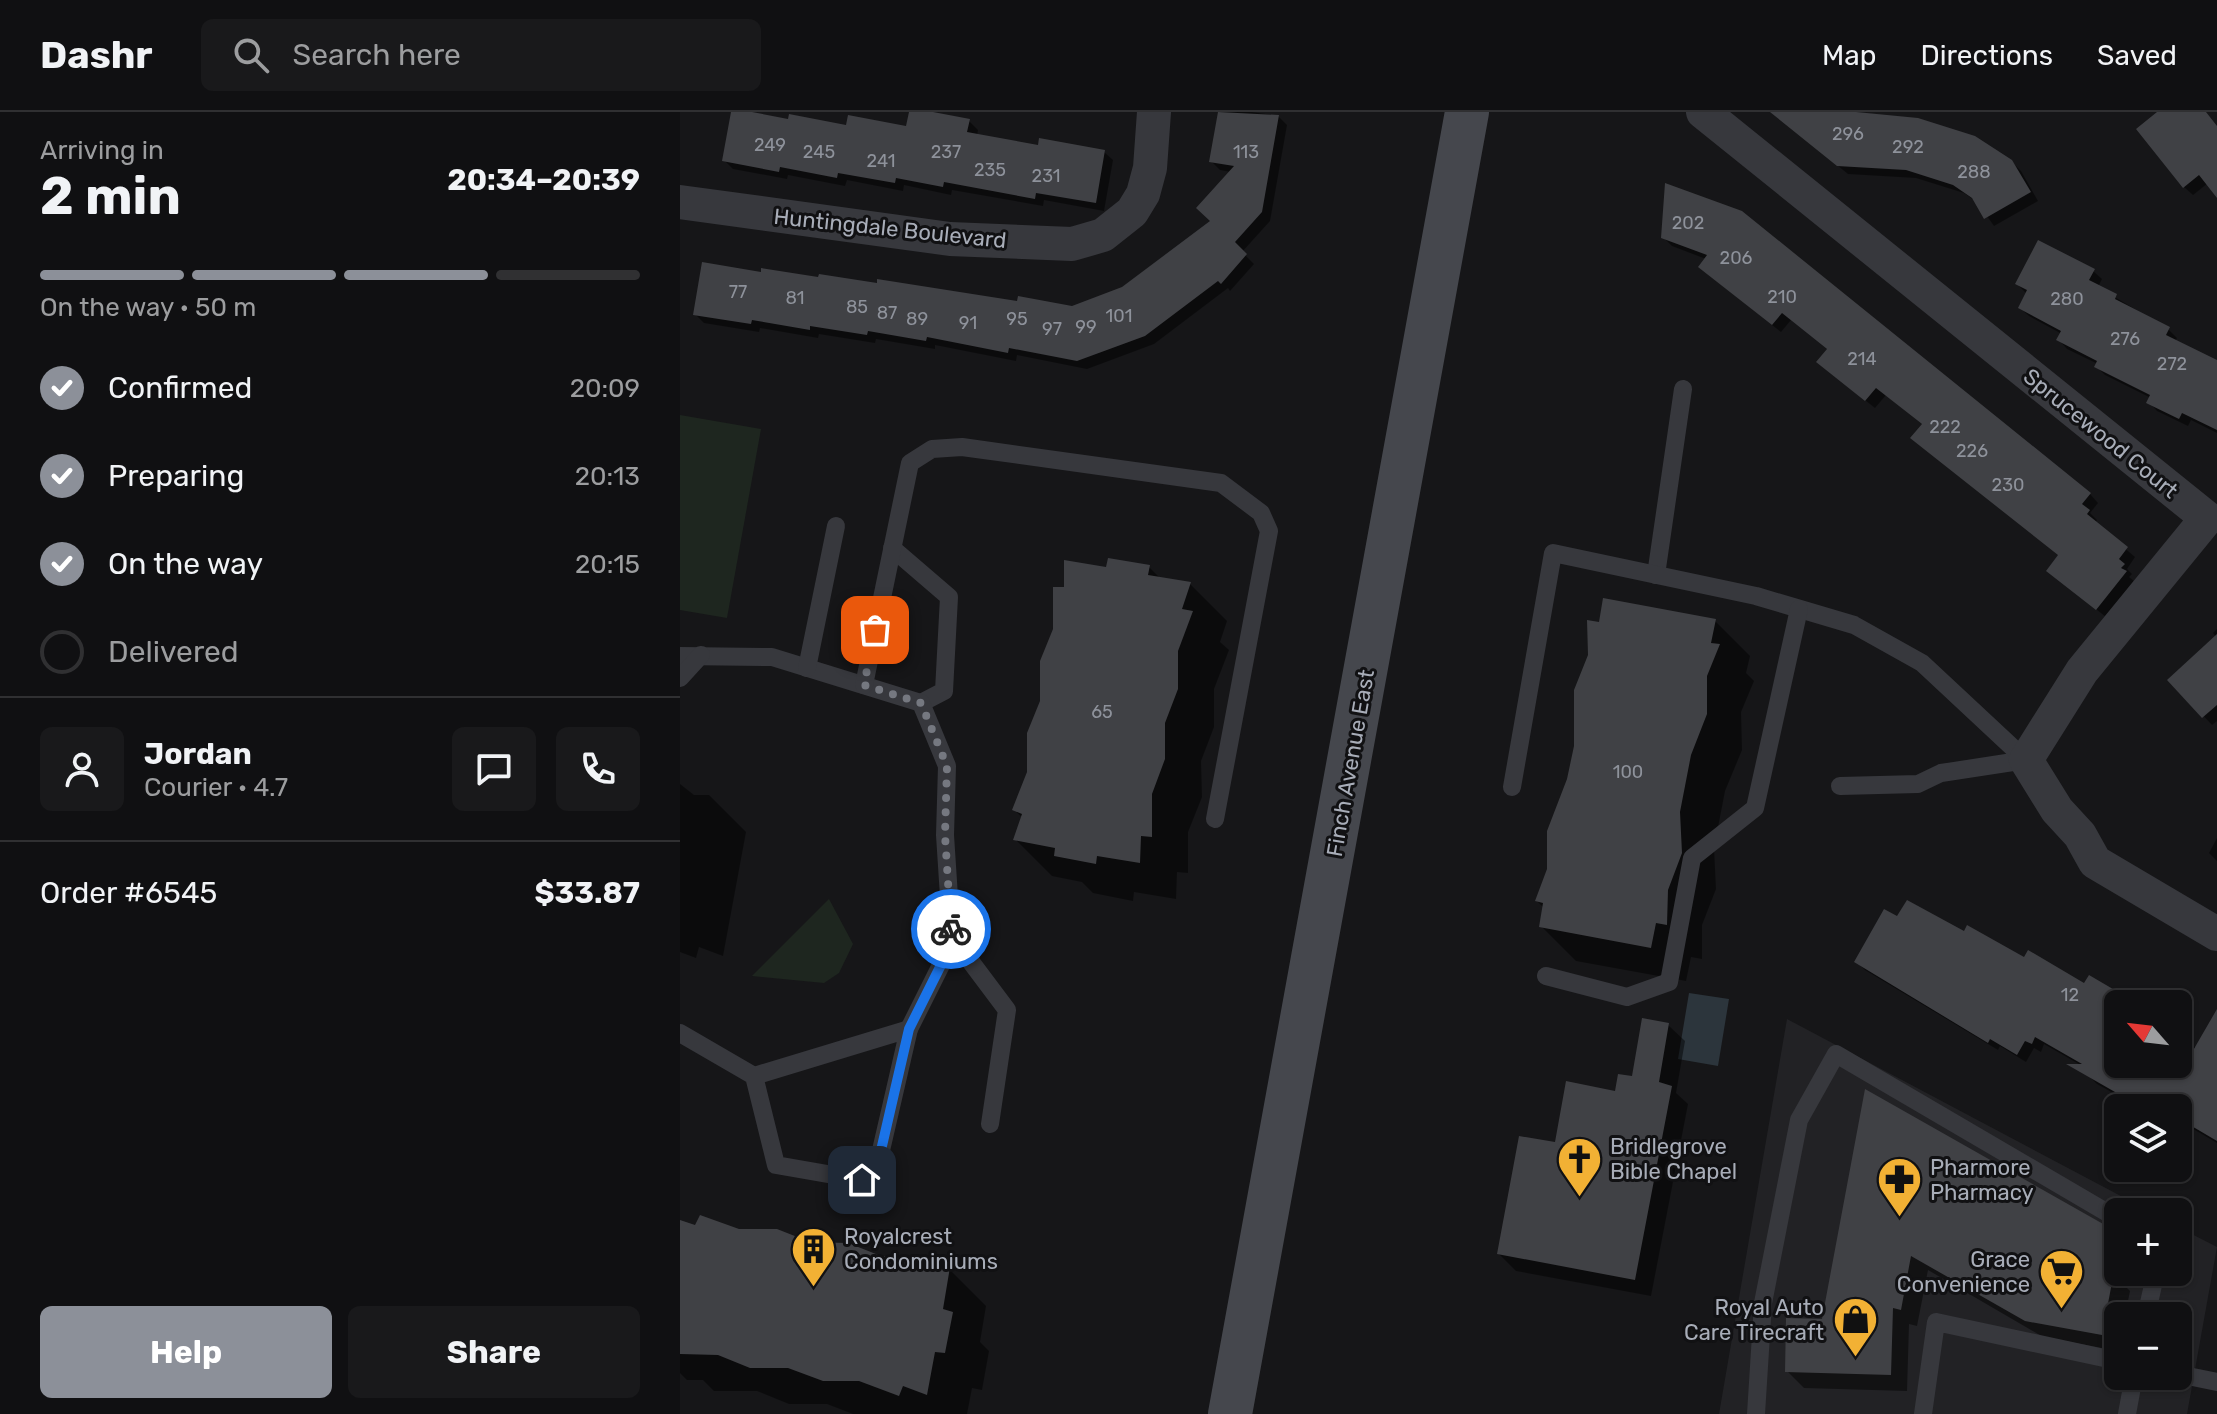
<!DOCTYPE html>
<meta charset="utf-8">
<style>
:root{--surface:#101012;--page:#19191b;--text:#f1f3f6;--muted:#9c9d9f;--line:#303032;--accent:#8c9099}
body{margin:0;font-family:Rubik,sans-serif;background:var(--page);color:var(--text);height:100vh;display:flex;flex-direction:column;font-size:30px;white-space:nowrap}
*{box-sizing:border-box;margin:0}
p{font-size:26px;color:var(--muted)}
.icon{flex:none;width:44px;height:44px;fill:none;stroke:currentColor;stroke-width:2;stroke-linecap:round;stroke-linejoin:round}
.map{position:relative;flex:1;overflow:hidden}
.drawer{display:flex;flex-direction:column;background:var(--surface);width:680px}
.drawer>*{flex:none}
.needle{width:52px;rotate:298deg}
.buttons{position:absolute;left:1424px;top:878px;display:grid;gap:16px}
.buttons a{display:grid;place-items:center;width:88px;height:88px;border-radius:12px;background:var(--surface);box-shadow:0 2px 6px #0004,0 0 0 2px var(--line);font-size:40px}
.pin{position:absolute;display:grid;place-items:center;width:68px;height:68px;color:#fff;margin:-34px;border-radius:16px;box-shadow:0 4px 12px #0006}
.courier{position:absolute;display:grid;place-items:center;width:80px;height:80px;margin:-40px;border:6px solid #1a73e8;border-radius:50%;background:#fff;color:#222;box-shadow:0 2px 10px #0007}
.head em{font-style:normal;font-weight:700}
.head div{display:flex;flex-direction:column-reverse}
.head{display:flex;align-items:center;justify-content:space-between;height:136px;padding:0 40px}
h1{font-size:52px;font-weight:700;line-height:60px}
.bar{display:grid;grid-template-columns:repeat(4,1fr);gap:12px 8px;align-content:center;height:96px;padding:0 40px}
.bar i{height:10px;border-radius:6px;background:var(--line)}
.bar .selected{background:var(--accent)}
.bar p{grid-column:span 4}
.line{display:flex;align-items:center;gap:20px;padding:0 40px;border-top:2px solid var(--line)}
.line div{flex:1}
.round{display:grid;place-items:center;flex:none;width:84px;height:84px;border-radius:12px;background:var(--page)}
ol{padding:0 40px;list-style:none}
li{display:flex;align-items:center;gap:24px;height:88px}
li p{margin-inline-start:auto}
li .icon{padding:8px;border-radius:50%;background:var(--accent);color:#fff;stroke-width:4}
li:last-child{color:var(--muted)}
li i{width:44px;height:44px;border:4px solid var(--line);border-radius:50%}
.button{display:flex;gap:16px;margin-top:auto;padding:16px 40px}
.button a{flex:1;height:92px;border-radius:12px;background:var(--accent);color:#fff;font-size:32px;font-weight:700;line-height:92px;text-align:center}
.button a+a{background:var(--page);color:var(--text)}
header{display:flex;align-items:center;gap:48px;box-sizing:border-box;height:112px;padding:0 40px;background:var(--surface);border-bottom:2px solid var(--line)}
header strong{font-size:38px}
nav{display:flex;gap:44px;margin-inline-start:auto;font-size:28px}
.search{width:560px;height:72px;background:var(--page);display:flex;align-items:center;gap:20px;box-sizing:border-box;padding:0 28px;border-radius:12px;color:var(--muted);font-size:30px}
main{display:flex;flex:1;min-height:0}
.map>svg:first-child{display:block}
</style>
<header>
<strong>Dashr</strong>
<div class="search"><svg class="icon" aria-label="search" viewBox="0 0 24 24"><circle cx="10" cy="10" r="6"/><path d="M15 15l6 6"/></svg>Search here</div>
<nav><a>Map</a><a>Directions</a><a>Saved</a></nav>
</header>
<main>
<section class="drawer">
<div class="head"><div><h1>2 min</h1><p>Arriving in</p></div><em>20:34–20:39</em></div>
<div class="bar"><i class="selected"></i><i class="selected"></i><i class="selected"></i><i></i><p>On the way · 50 m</p></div>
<ol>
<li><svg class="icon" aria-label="check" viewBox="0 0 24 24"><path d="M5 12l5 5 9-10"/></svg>Confirmed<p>20:09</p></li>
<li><svg class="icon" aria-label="check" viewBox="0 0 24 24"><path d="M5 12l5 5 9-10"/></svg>Preparing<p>20:13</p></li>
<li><svg class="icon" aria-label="check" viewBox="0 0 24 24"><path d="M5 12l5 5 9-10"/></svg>On the way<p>20:15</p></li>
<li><i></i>Delivered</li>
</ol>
<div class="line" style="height:144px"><a class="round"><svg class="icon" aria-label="person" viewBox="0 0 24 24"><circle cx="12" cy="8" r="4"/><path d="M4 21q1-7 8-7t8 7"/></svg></a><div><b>Jordan</b><p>Courier · 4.7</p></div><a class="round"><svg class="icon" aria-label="chat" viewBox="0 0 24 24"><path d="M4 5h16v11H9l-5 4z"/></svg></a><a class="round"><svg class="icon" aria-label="phone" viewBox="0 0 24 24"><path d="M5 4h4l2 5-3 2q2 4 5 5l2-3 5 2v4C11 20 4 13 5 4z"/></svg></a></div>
<div class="line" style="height:104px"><div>Order #6545</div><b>$33.87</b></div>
<div class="button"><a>Help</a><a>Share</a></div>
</section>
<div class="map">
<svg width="1537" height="1302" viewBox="0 0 1537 1302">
<rect width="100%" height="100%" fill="#161618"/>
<path fill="#222225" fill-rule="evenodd" d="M1107 907 1471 1100H1438V1160H1498V1115L1537 1135 1507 1302H1039ZM1438 1204H1498V1264H1438Z"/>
<g fill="#1e261f">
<path d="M0 303 81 317 47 506 0 498Z"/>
<path d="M149 787 173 832 159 861 144 871 72 864Z"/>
</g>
<path fill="#2c353c" d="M1009 881 1049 887 1038 954 998 947Z"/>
<g fill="#0007">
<path d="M53 0 167 15 227 16 231 0H242L289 9 298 18 297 24 359 35 424 40 433 48 424 99 364 88 363 94 272 78 271 83 224 73 223 79 167 68 165 74 108 63 107 67 53 57 44 48Z"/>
<path d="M540 0H572L598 4 607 13 590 109 562 140 574 152 550 179 548 176 474 232 407 257 337 243 336 249 255 233V237L196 227 195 231 139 222 138 226 80 216 79 220 24 211 15 202 82 162 392 196 443 177 533 110 551 60 540 58 532 50Z"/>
<path d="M1092 0H1173L1331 49 1341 59 1358 89 1314 114 1297 90 1284 81 1236 66 1168 62Z"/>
<path d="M1478 0H1525L1537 15V83L1528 71 1513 83 1504 75Z"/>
<path d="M987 73 1410 382 1418 391 1410 401 1417 408 1415 411 1455 445 1447 457 1452 462 1449 465 1454 469 1426 505 1378 467 1380 444 1243 313 1206 283 1195 296 1147 258 1148 238 1111 208 1101 220 1029 163 1026 147 992 134 983 125Z"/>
<path d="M1413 159 1422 167 1418 175 1488 217 1497 226 1495 229 1537 251V321L1511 308 1508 314 1477 299 1469 290 1471 286 1425 263 1416 254 1418 252 1387 237 1379 228 1382 222 1349 204 1340 196 1347 182 1337 172Z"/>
<path d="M469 455 481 467 510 472 547 509 540 530 549 538 534 577V615L521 649 522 685 508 720V761L497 760 496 787 454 780 453 789 413 781 402 770 372 764 335 727 343 706 334 698 349 660 375 517 385 477 428 457Z"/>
<path d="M1035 509 1070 544 1066 561 1074 569 1061 600 1062 638 1045 679 1034 736 1036 777 1022 813V847L1011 845 1006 869 896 849 861 814 864 796 857 789Z"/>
<path d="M1537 517V609L1532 613 1490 568 1536 525 1533 521Z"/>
<path d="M0 672 14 683H29L66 720 43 844 19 835 16 846 0 840Z"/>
<path d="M1537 726V749L1529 741Z"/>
<path d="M1218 807 1284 822 1405 874 1437 882 1445 890 1438 892V952H1498V926L1517 936 1537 938V1031L1498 1008V996H1460L1417 972 1408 963 1411 959 1364 932 1361 940 1354 936 1346 950 1320 934 1318 938 1185 858 1177 850Z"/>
<path d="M988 913 1005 929 996 981 1008 992 971 1184 836 1159 819 1142 877 1033 953 967Z"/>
<path d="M1186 980 1431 1119 1438 1126V1160H1444L1442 1171 1450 1179 1445 1204H1438V1239L1363 1225 1248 1158 1237 1214 1229 1212 1227 1279 1124 1276 1107 1259 1143 1209Z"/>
<path d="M0 1110 17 1116 58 1119 201 1146H242L254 1157H269L306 1194 300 1230 309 1239 302 1278 292 1276 287 1302H173L147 1292H109L77 1279H34L23 1268H7L0 1261Z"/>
</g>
<g fill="#404145">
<path d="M51 0H72L108 7 109 2 166 13 168 3 226 14 229 0H253L290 7 287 20 358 33 359 26 425 38 416 91 356 81 355 87 264 70 263 75 216 66 215 71 158 61 157 66 100 55 99 60 42 49Z"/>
<path d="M538 0 599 3 582 100 555 130 567 142 541 172 538 169 465 224 397 249 329 236 328 241 247 225 246 229 188 219 187 223 130 214V218L72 208 71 212 13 203 22 150 81 160V156L138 165 139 162 197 171V167L337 189 338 184 392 194 442 175 530 109 516 96 554 54 529 50Z"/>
<path d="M1090 0H1176L1238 6 1295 24 1332 48 1351 80 1304 107 1292 86 1273 73 1226 58 1157 54Z"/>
<path d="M1477 0H1526L1537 14V86L1519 63 1503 76 1456 17Z"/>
<path d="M985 71 1062 99 1411 381 1402 392 1410 398 1407 402 1448 435 1439 447 1445 452 1441 456 1447 459 1416 498 1366 459 1378 443 1230 326 1242 312 1196 276 1185 289 1136 250 1147 237 1102 201 1092 213 1018 155 1027 143 981 126Z"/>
<path d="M1358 128 1415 157 1409 168 1437 182 1435 187 1490 215 1486 223 1537 248V318L1502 301 1499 307 1466 291 1470 283 1414 255 1417 249 1376 228 1381 219 1338 196 1347 178 1335 172Z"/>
<path d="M428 446 470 453 468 463 511 470 502 497 513 499 498 539V577L485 611V647L472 682V725L461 724 460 751 417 744 416 752 374 744 375 736 333 728 342 702 332 698 347 660V621L360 589V549L373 517V475H384V448L426 455Z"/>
<path d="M923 486 1036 507 1031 531 1040 532 1027 564V602L1011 643 1000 700 1002 741 988 778 987 813 976 811 971 836 859 815 863 791 855 789 867 757V719L887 667 894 634V578L908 543 907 508 919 510Z"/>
<path d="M1537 522V593L1522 606 1487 568Z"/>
<path d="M1227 788 1284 819 1287 813 1344 845 1348 838 1404 871 1409 863 1438 880V952H1498V934L1511 942 1537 897V1029L1498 1006V996H1463L1386 952H1402L1355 925 1352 932 1345 929 1337 943 1310 927 1308 931 1174 850 1204 797 1217 804Z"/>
<path d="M962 906 989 911 979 970 992 974 955 1168 817 1142 839 1024 875 1030 886 969 935 979 938 962 952 964Z"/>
<path d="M1185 977 1432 1117 1425 1158 1434 1160 1422 1223 1345 1209 1231 1144 1221 1198 1213 1196 1211 1263 1105 1260 1106 1206 1142 1207Z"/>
<path d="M20 1103 59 1117H97L130 1130 168 1131 201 1144H243L244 1156 270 1155 263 1197 273 1200 265 1241 255 1240 247 1283 223 1274 219 1284 179 1269H143L108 1256H70L38 1243 0 1242V1108L15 1113Z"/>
</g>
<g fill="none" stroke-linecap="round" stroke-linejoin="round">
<g stroke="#37383d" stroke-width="18">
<path d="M212 436 269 485 264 579 241 591"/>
<path d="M976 463 1003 277"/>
<path d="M0 544 92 545 241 591 267 654 265 723 272 831"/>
<path d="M127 556 156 414"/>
<path d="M0 566 21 543"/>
<path d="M184 573 230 351 252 337 282 335 541 371 581 401 589 419 535 707"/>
<path d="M1160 674 1238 672 1261 661 1346 648"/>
<path d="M832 675 873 441 1076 484 1174 513 1242 551 1346 648"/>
<path d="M866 864 947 885 989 870 1012 746 1075 696 1119 497"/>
<path d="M229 917 272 831 291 850 327 898 310 1012"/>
<path d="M0 921 74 964 229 917 199 1047 182 1068 96 1053 74 964"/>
<path d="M1466 1204 1476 1160"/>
<path d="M1498 1262 1537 1270"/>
<path d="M1076 1302 1083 1191 1119 1008 1156 942 1438 1107"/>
<path d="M1243 1302 1256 1210 1438 1249"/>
<path d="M1447 1302 1454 1264"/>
</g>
<g stroke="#37383d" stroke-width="34">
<path d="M1023 0 1527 406 1402 559 1346 648 1377 698 1400 723 1415 750 1537 822"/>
<path d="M0 90 270 127 392 132 423 123 452 100 463 82 470 56 474 0"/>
</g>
<path stroke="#45474d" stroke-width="44" d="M550 1302 787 0"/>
</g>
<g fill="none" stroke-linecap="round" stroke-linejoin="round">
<path stroke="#757880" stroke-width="8" stroke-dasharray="0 14.4" d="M195 518 184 573 241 591 267 654 265 723 271 817"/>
<path stroke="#1a73e8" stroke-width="10" d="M182 1068 199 1047 229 917 272 831 271 817"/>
</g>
<defs>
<symbol id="church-pin" viewBox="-11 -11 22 30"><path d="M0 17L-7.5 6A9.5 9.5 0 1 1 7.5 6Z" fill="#f2b134" stroke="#111113"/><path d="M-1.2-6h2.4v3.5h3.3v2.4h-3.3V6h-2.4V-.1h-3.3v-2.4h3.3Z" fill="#111"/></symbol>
<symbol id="pharmacy-pin" viewBox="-11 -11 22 30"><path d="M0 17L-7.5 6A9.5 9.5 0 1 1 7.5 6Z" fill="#f2b134" stroke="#111113"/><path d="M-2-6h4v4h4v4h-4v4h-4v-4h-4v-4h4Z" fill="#111"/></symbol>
<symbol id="building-pin" viewBox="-11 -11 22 30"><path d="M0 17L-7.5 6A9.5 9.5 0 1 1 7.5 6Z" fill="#f2b134" stroke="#111113"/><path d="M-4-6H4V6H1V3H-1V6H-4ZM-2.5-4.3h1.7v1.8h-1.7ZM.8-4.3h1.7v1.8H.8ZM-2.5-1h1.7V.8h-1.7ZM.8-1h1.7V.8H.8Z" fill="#111"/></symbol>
<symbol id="supermarket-pin" viewBox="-11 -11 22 30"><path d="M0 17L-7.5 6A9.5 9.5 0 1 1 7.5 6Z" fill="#f2b134" stroke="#111113"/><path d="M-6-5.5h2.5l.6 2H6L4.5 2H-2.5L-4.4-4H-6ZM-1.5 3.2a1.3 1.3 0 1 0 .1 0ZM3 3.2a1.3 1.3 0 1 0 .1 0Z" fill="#111"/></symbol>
<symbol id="shop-pin" viewBox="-11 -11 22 30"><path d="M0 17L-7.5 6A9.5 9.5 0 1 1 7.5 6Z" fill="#f2b134" stroke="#111113"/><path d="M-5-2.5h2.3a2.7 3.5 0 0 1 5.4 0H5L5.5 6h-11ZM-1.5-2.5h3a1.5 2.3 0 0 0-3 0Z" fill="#111"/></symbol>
</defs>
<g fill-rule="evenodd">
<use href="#church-pin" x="874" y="1022" width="51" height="69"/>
<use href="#pharmacy-pin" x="1194" y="1042" width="51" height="69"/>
<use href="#building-pin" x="108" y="1112" width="51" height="69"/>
<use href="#supermarket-pin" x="1356" y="1134" width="51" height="69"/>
<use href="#shop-pin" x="1150" y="1182" width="51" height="69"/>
</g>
<g text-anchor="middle" stroke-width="6" stroke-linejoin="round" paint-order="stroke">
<g font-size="18" fill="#8e929b">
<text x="1168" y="28">296</text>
<text x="90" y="39">249</text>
<text x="1228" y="41">292</text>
<text x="139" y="46">245</text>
<text x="266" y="46">237</text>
<text x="566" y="46">113</text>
<text x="201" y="55">241</text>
<text x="310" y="64">235</text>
<text x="1294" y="66">288</text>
<text x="366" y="70">231</text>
<text x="1008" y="117">202</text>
<text x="1056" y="152">206</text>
<text x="58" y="186">77</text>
<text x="1102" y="191">210</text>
<text x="115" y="192">81</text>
<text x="1387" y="193">280</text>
<text x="177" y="201">85</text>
<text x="207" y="207">87</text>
<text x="439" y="210">101</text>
<text x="237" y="213">89</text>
<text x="337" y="213">95</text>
<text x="288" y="217">91</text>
<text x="406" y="221">99</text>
<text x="372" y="223">97</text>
<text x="1445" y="233">276</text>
<text x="1182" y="253">214</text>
<text x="1492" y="258">272</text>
<text x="1265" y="321">222</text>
<text x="1292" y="345">226</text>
<text x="1328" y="379">230</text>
<text x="422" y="606">65</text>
<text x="948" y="666">100</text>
<text x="1390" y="889">12</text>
</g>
<g font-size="22" fill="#a8adb8" stroke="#111113">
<text transform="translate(210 116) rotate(6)" y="8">Huntingdale Boulevard</text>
<text transform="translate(1421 321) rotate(39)" y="8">Sprucewood Court</text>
<text transform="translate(670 651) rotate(-80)" y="8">Finch Avenue East</text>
</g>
<g font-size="22" fill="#a8adb8" stroke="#111113" text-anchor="start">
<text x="930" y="1042">Bridlegrove<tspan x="930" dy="25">Bible Chapel</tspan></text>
<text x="1250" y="1063">Pharmore<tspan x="1250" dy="25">Pharmacy</tspan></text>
<text x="164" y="1132">Royalcrest<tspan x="164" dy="25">Condominiums</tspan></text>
<text x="1350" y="1155" text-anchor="end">Grace<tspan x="1350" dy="25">Convenience</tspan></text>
<text x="1144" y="1203" text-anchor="end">Royal Auto<tspan x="1144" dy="25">Care Tirecraft</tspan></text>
</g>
</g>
</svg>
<div class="buttons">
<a><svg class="needle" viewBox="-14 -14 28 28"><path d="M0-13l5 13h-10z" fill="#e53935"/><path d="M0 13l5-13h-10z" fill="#9c9d9f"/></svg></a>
<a><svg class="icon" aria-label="layers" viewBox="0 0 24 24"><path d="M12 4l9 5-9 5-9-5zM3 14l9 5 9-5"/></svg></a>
<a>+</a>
<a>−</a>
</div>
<div class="pin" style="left:195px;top:518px;background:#ea580c"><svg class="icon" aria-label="bag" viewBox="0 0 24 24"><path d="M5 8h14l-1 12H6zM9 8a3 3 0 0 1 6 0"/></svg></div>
<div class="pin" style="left:182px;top:1068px;background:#1f2937"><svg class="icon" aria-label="home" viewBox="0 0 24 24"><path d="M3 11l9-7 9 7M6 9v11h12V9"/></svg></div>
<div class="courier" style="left:271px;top:817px"><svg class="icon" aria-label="bike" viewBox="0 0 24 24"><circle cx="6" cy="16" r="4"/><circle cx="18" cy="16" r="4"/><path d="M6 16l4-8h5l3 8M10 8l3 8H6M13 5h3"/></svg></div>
</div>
</main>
